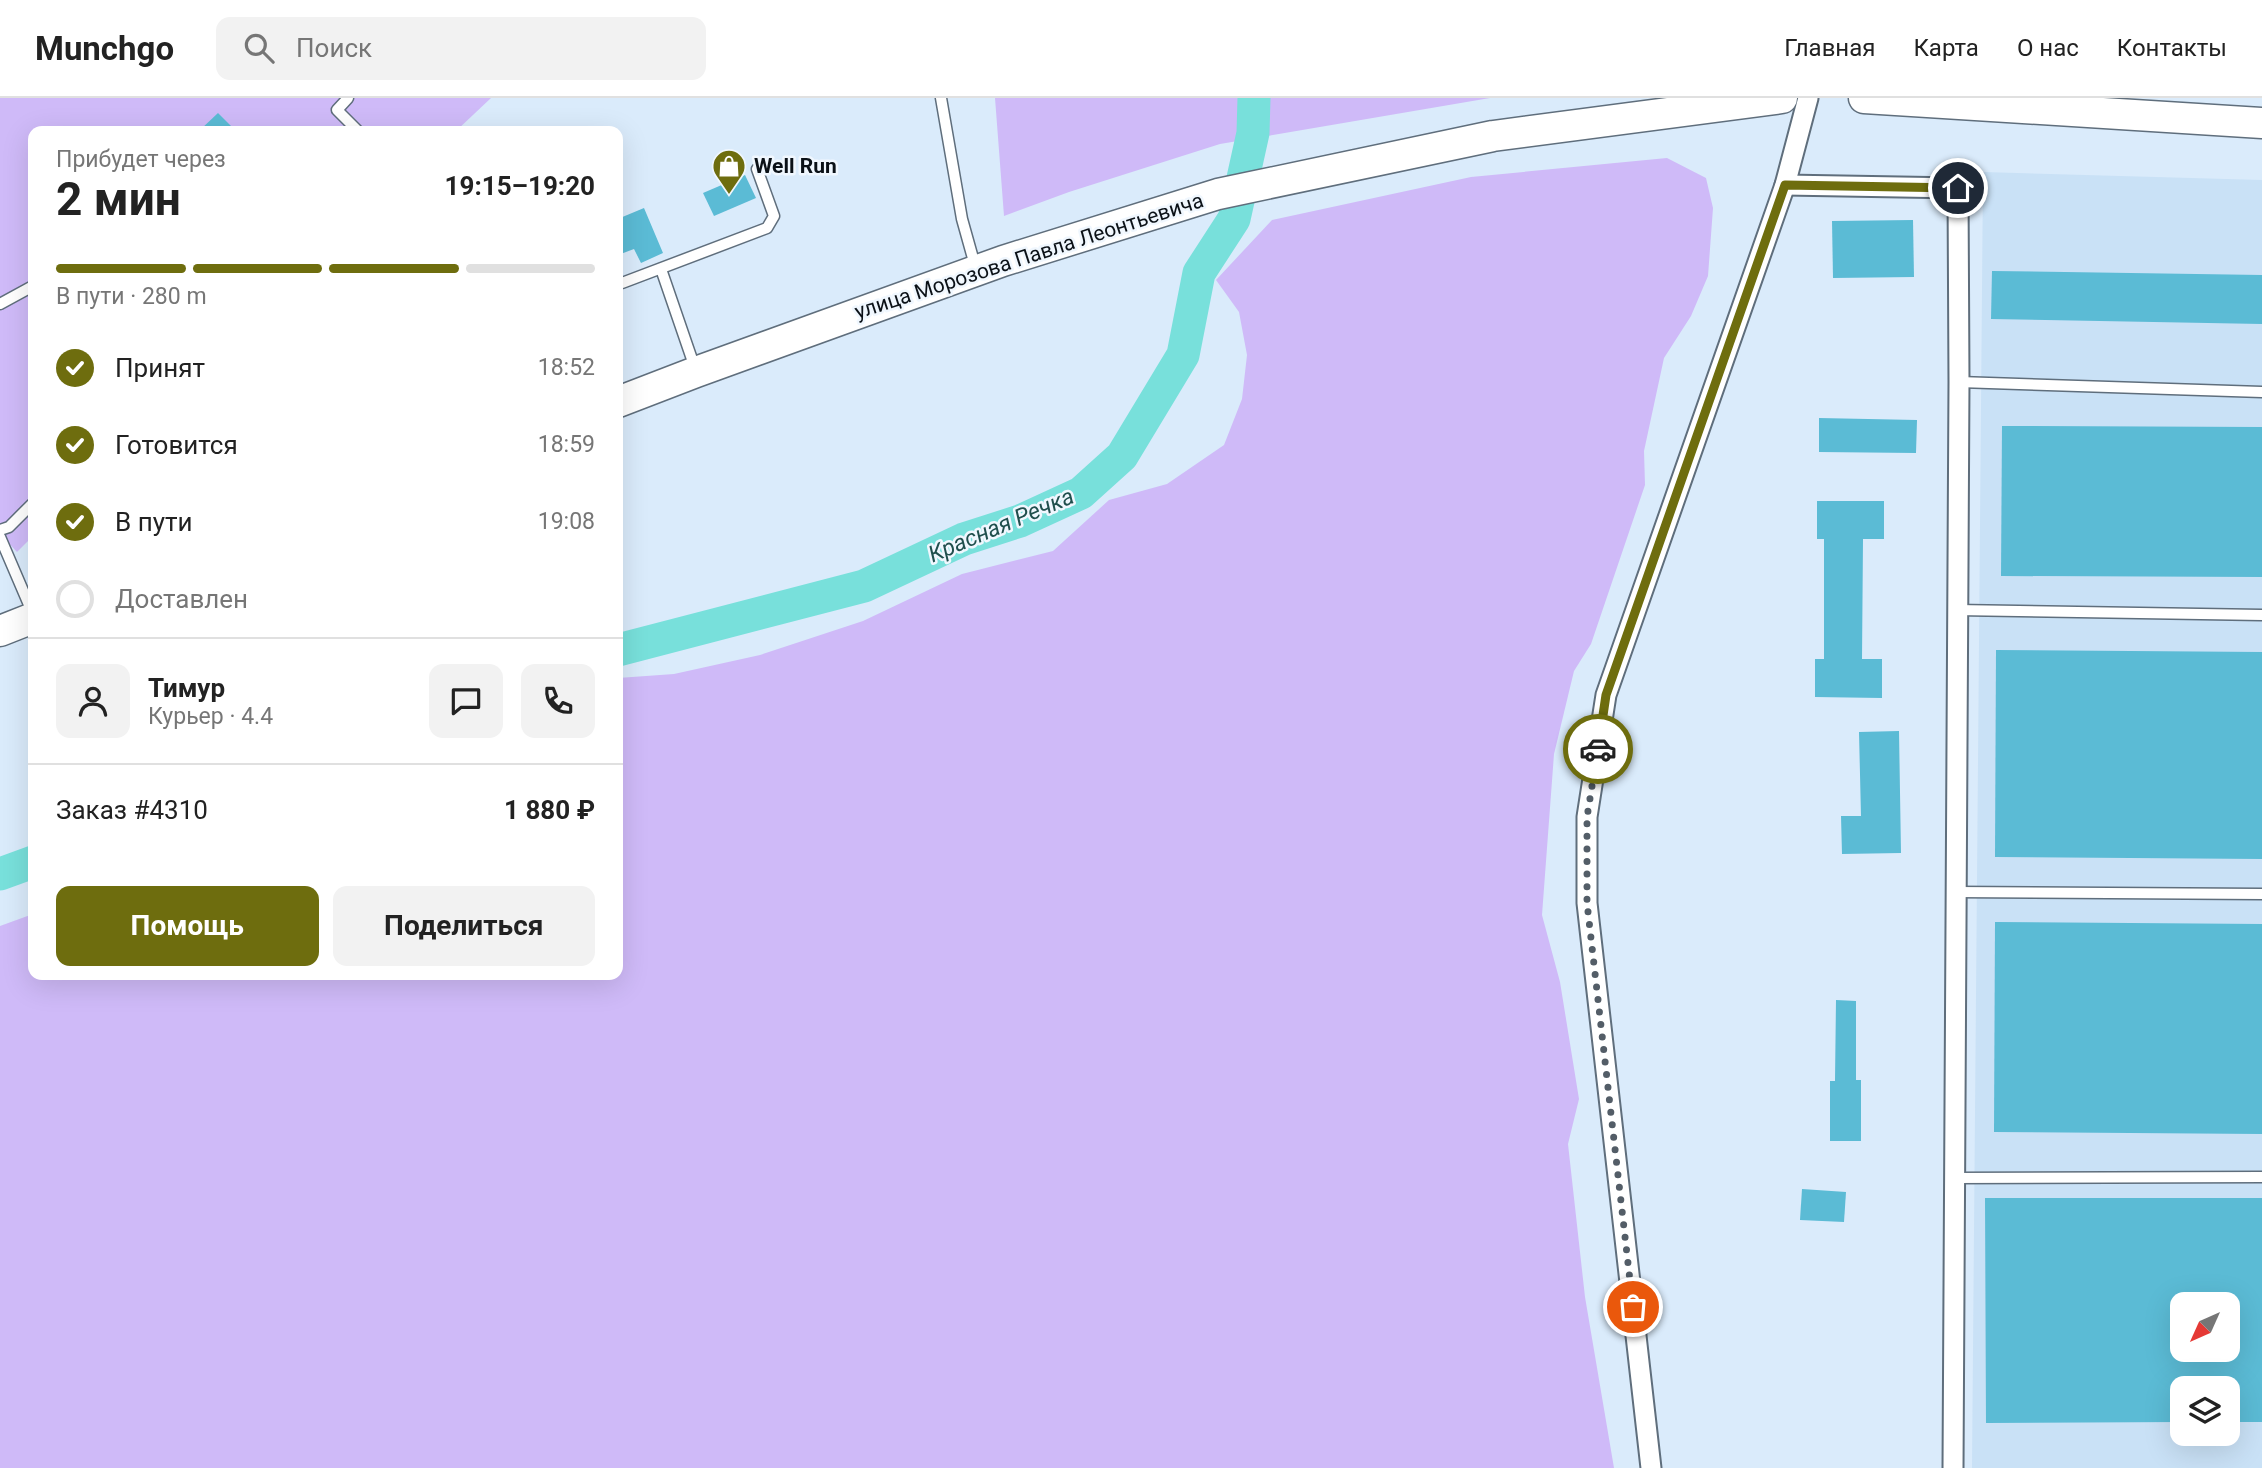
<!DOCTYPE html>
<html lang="ru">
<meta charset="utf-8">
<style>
:root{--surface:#fff;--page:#f2f2f2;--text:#222;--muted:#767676;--line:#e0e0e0;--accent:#6e6d0e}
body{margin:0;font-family:Roboto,sans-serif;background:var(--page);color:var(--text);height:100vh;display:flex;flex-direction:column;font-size:26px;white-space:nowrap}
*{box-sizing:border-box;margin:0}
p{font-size:23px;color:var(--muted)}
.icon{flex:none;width:38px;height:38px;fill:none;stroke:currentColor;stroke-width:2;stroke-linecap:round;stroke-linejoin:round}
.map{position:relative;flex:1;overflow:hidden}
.drawer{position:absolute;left:28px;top:28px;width:595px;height:854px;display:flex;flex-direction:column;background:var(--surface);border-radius:14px;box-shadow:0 7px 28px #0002}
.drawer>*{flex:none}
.needle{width:46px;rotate:225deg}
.tools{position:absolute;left:2170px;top:1194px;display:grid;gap:14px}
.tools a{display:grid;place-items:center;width:70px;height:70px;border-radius:14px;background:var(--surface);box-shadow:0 7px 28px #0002;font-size:35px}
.pin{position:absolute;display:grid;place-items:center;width:60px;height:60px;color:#fff;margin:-30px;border:4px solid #fff;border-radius:50%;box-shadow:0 2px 7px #0007}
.courier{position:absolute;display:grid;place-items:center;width:70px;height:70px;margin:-35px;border:5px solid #6e6d0e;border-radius:50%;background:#fff;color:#222;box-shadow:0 2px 9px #0007}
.overview em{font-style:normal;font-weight:700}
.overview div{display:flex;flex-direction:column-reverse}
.overview{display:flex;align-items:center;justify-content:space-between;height:119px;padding:0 28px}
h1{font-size:46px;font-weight:700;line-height:52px}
.bar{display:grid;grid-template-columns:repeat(4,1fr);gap:10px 7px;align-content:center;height:84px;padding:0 28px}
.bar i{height:9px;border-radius:5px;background:var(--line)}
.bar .active{background:var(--accent)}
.bar p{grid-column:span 4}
.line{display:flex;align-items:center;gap:18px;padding:0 28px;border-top:2px solid var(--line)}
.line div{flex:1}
.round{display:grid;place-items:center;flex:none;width:74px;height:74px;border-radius:14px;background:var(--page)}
ol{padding:0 28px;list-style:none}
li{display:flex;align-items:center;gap:21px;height:77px}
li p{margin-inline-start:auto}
li .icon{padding:7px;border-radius:50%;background:var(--accent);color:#fff;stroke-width:4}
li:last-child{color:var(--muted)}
li i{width:38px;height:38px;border:4px solid var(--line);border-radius:50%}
.action{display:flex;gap:14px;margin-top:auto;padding:14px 28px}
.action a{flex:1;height:80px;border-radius:14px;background:var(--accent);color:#fff;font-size:28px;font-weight:700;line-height:80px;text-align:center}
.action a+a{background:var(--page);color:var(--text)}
header{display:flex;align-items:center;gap:42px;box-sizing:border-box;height:98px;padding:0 35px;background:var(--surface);border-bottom:2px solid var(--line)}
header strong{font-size:33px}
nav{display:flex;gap:38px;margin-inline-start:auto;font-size:24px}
.search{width:490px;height:63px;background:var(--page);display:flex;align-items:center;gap:18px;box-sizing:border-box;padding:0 24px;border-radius:14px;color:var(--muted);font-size:26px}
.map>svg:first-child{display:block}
</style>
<header>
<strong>Munchgo</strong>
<div class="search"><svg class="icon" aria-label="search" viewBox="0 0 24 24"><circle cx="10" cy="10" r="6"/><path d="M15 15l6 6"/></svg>Поиск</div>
<nav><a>Главная</a><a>Карта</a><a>О нас</a><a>Контакты</a></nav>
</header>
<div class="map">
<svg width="2262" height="1370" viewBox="0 0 2262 1370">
<rect width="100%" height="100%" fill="#daebfb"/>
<path fill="#c9e1f6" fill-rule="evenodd" d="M1983 74 2262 82V1370H1972ZM2182 1206H2228V1251H2182ZM2182 1290H2228V1335H2182Z"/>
<g fill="#cfbaf8">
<path d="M0 0H491L456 33H33V438L17 454 0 436Z"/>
<path d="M995 0H1490L1220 46 1069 94 1004 118Z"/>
<path d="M1667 60 1706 80 1713 110 1708 178 1691 218 1664 260 1644 353 1645 387 1591 546 1574 573 1554 656 1542 817 1560 884 1579 1001 1568 1046 1585 1199 1614 1370H0V828L33 816V877H618V580L674 576 760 557 863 523 962 476 1053 453 1109 402 1167 386 1224 347 1242 301 1247 257 1239 214 1216 182 1272 122 1471 79Z"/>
</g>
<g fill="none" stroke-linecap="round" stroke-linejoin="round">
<g stroke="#78e0db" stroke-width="33">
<path d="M618 552 864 488 964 441 1020 423 1081 395 1122 358 1183 257 1199 175 1234 121 1253 35 1254 0"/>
<path d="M0 776 33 764"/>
</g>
</g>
<g fill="#5bbbd5" fill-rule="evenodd">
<path d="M218 15 236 33H199Z"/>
<path d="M745 77 756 100 714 118 703 95Z"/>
<path d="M644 110 663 155 641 165 634 151 618 157V129L623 126 620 120Z"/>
<path d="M1913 122 1914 179 1833 180 1832 123Z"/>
<path d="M1992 173 2262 177V226L1991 221Z"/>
<path d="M1819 320 1917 322 1916 355 1819 354Z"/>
<path d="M2002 328 2262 329V479L2001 478Z"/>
<path d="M1817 403H1884V441H1863L1862 561H1882V600L1815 599V561H1824V441H1817Z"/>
<path d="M1996 552 2262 554V761L1995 759Z"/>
<path d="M1899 633 1901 755 1842 756 1841 718H1861L1859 634Z"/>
<path d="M1995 824 2262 826V1036L1994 1034Z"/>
<path d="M1836 902 1856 903V982H1861V1043H1830V983H1835Z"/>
<path d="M1802 1091 1846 1094 1844 1124 1800 1122Z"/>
<path d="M1985 1100H2262V1324H2228V1290H2182V1324L1986 1325ZM2182 1206H2228V1251H2182Z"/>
</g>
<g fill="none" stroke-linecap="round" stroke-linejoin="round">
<defs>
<g id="lane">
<path d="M348 0 337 12 358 33"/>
<path d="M941 0 962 121 976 171"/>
<path d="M661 171 695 270"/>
<path d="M622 185 767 130 774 118 757 71"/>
<path d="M0 206 33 188"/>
<path d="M1959 284 2262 294"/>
<path d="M0 432 9 429 33 405"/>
<path d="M0 439 33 516"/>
<path d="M1956 512 2262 517"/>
<path d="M1955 794 2262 796"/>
<path d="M1954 1080 2262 1079"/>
</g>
<g id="street">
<path d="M1785 87 1958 90 1959 284 1953 1370"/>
<path d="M1651 1370 1587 805V719L1606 597 1785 87 1808 0"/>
</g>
<g id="primary">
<path d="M1864 0 2262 25"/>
<path d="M618 304 696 274 1003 163 1218 96 1493 38 1782 0"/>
<path d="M0 533 33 520"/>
</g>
</defs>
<use href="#lane" stroke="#5f6e7c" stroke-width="13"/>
<use href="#street" stroke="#5f6e7c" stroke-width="23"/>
<use href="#primary" stroke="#5f6e7c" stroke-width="33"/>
<use href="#lane" stroke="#fff" stroke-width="10"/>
<use href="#street" stroke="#fff" stroke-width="19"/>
<use href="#primary" stroke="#fff" stroke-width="30"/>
</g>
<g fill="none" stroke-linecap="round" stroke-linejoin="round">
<path stroke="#535d67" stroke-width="7" stroke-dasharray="0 12.6" d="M1598 651 1587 719V805L1633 1209"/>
<path stroke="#6e6d0e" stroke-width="9" d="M1598 651 1606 597 1785 87 1958 90"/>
</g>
<defs>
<symbol id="shop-pin" viewBox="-11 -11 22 30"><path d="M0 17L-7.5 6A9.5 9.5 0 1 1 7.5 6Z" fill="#6e6d0e" stroke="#f0f7fe"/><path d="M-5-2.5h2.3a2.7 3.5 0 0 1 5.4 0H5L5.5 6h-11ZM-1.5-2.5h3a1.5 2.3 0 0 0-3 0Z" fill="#fff"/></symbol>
</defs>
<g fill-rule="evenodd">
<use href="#shop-pin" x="710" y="49" width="38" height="52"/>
</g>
<g text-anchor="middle" stroke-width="5" stroke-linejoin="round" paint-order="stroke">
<g font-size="21" font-weight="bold" fill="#0b1117" stroke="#f0f7fe" text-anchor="start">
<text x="754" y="75">Well Run</text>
</g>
<g font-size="21" fill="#0b1117" stroke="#f0f7fe">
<text transform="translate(1029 158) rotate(-18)" y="7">улица Морозова Павла Леонтьевича</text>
</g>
<g font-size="23" font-style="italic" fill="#204f4d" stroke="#f0f7fe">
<text transform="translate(1001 427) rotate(-23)" y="8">Красная Речка</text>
</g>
</g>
</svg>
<div class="tools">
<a><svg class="needle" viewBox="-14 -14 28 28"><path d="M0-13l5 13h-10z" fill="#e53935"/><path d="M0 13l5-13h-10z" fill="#767676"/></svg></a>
<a><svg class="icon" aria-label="layers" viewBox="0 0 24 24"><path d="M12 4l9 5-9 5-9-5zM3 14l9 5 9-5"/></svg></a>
</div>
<div class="pin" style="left:1633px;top:1209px;background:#ea580c"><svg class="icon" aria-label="bag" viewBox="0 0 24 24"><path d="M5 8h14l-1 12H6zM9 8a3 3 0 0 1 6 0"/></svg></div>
<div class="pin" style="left:1958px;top:90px;background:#1f2937"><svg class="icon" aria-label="home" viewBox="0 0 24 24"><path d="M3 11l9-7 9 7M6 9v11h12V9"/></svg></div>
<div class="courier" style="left:1598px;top:651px"><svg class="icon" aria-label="car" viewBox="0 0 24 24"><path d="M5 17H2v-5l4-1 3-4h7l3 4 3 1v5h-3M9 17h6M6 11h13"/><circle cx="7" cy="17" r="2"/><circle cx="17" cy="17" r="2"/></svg></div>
<section class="drawer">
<div class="overview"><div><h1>2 мин</h1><p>Прибудет через</p></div><em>19:15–19:20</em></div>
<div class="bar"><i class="active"></i><i class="active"></i><i class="active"></i><i></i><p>В пути · 280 m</p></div>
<ol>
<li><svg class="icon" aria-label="check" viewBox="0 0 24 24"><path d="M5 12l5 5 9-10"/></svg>Принят<p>18:52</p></li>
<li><svg class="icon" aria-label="check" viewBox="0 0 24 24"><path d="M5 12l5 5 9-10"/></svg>Готовится<p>18:59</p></li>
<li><svg class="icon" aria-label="check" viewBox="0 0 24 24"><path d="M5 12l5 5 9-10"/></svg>В пути<p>19:08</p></li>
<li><i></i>Доставлен</li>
</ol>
<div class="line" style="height:126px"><a class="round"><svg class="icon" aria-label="person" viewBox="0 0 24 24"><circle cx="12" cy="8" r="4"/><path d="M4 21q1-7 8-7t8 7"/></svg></a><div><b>Тимур</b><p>Курьер · 4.4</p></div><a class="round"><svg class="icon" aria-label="chat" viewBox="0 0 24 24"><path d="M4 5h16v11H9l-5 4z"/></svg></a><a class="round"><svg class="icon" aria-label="phone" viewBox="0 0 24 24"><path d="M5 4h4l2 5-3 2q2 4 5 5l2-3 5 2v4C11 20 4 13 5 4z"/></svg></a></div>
<div class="line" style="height:91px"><div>Заказ #4310</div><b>1 880 ₽</b></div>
<div class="action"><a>Помощь</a><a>Поделиться</a></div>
</section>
</div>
